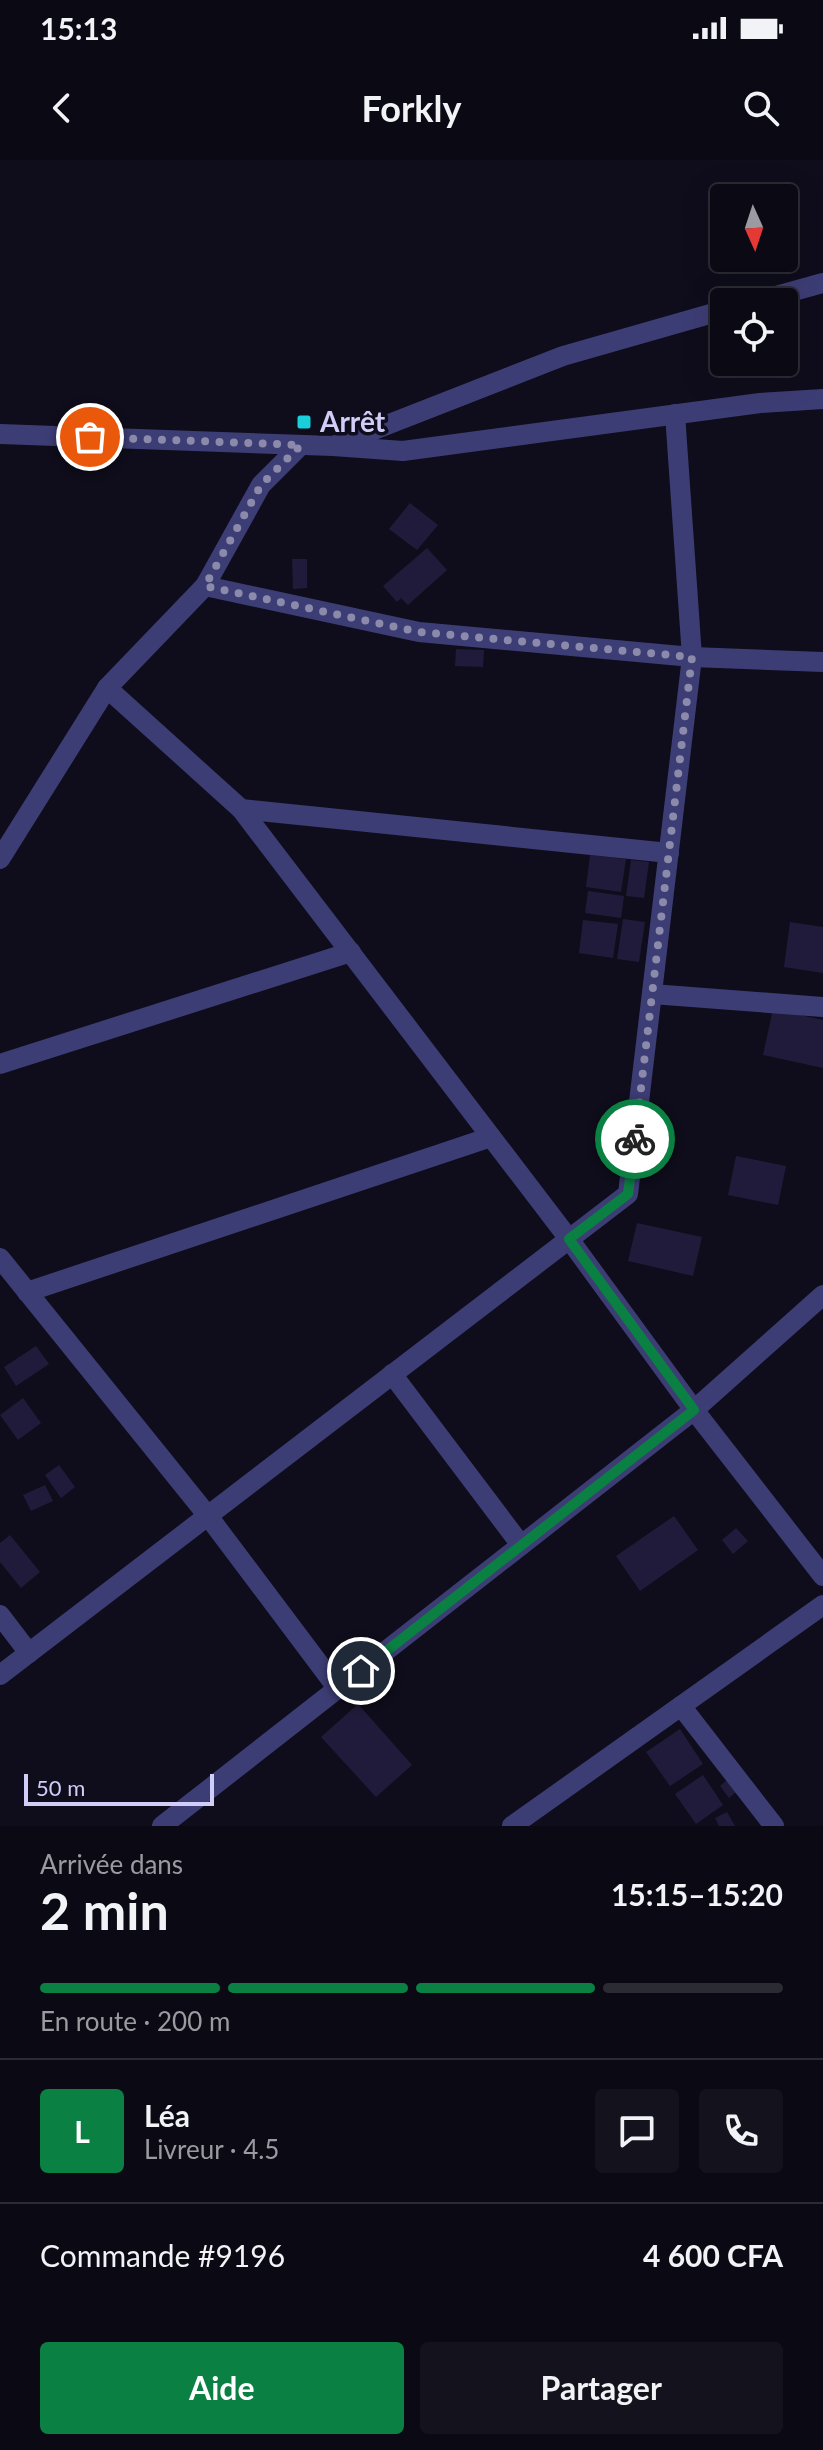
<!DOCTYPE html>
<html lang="fr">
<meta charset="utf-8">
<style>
:root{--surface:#0b0a14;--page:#14131d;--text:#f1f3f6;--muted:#9a9aa0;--line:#2b2b34;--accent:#0b8043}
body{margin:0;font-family:Lato,sans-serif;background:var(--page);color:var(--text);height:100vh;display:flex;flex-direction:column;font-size:30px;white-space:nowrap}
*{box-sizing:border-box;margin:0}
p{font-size:26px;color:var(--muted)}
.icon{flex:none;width:44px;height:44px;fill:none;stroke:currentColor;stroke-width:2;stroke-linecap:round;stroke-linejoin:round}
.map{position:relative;height:1666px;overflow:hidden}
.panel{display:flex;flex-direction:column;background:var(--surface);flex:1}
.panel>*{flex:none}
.needle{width:52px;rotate:177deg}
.controls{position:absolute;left:710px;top:24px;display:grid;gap:16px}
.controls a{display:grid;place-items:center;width:88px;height:88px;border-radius:8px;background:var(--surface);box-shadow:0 8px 32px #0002,0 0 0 2px var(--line);font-size:40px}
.scale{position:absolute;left:24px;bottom:20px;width:190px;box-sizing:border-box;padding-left:8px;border:4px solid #d0cdf9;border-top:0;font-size:22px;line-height:28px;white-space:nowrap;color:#d0cdf9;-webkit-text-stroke:6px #0f0d1b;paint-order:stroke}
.pin{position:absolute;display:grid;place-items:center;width:68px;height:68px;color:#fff;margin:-34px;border:4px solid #fff;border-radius:50%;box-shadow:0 2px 8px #0007}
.courier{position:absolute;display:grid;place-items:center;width:80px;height:80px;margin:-40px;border:6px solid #0b8043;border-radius:50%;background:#fff;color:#222;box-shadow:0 2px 10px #0007}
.headline em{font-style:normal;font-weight:700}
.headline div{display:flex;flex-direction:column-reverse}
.headline{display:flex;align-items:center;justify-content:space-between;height:136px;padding:0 40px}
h1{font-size:52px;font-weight:700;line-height:60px}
.bar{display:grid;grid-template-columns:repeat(4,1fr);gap:12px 8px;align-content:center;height:96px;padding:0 40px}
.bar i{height:10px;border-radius:6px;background:var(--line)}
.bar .active{background:var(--accent)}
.bar p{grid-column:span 4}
.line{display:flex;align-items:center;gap:20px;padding:0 40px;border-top:2px solid var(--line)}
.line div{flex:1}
.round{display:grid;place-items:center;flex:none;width:84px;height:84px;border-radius:8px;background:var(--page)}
.button{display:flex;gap:16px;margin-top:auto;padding:16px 40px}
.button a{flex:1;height:92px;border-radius:8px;background:var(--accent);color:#fff;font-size:32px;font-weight:700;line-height:92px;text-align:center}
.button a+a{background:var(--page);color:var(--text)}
.status{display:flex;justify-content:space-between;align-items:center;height:56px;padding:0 40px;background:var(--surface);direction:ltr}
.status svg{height:22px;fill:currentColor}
header{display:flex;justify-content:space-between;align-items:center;height:104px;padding:0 40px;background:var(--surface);font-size:36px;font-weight:700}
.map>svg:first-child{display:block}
</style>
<div class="status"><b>15:13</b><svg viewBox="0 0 49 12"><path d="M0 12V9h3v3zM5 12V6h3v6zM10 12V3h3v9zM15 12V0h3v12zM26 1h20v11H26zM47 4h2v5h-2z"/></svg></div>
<header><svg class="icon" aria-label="back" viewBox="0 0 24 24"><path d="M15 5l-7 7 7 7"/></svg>Forkly<svg class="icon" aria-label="search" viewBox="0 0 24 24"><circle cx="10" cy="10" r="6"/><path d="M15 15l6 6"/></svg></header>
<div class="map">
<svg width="823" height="1666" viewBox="0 0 823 1666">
<rect width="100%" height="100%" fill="#0f0d1b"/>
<g fill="#201b3a">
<path d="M410 343 438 365 417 390 389 369Z"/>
<path d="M427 388 447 410 408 445 401 438 397 442 383 426Z"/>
<path d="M292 399H307V428L293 429Z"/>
<path d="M456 489 484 490 483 507 455 506Z"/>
<path d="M590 695 626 699 621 732 586 727Z"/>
<path d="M631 700 649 702 644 738 626 736Z"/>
<path d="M588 731 624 736 621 758 585 753Z"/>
<path d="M623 759 645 762 639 802 617 799Z"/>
<path d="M583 760 618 764 613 798 579 793Z"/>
<path d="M790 762 823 767V813L784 807Z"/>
<path d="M773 849 823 860V908L763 895Z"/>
<path d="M736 996 786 1006 778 1045 728 1035Z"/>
<path d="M637 1063 702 1077 693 1116 628 1101Z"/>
<path d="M36 1186 49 1204 16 1226 4 1207Z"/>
<path d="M23 1238 41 1263 18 1280 0 1255Z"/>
<path d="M59 1305 75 1327 61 1338 45 1315Z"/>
<path d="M45 1325 53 1341 31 1351 23 1335Z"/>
<path d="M674 1356 698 1390 640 1431 616 1396Z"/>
<path d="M736 1368 748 1381 733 1394 722 1380Z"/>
<path d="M10 1375 40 1412 21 1428 0 1402V1383Z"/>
<path d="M358 1544 412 1605 376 1637 321 1577Z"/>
<path d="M680 1569 703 1604 670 1626 646 1592Z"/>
<path d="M703 1615 723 1645 696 1664 675 1634Z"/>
<path d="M727 1620 736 1632 729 1638 720 1626Z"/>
<path d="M727 1652 735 1666H719L715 1658Z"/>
</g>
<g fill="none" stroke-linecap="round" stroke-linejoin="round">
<g stroke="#3d3d75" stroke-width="20">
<path d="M754 142 823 123"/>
<path d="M333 286 563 196 724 150"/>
<path d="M205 426 419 472 692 497 823 502"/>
<path d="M107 528 241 649 569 1079 694 1250 823 1416"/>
<path d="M241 649 669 693"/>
<path d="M0 699 107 528 205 426 261 325 301 285"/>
<path d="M652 834 823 847"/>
<path d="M0 904 351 792"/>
<path d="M0 1098 208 1356 338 1529"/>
<path d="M27 1132 491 977"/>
<path d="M392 1214 521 1385"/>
<path d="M0 1455 29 1493"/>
<path d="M0 1515 628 1034 692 497 675 254"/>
<path d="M681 1546 774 1666"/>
<path d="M162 1666 694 1250 823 1135"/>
<path d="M512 1666 823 1445"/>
</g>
<path stroke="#3d3d75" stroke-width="20" d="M0 274 333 286 403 291 760 243 823 239"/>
</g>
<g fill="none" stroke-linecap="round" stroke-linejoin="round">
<path stroke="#8c8aab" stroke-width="8" stroke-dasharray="0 14.4" d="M90 277 301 285 261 325 205 426 419 472 692 497 635 979"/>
<path stroke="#0b8043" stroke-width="10" d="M361 1511 694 1250 569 1079 628 1034 635 979"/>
</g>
<rect fill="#18cfda" stroke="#0f0d1b" stroke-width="3" x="296" y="254" width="16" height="16" rx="4"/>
<g text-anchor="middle" stroke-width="7" stroke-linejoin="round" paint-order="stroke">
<g font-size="28" font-weight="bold" fill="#d0cdf9" stroke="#0f0d1b" text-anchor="start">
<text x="320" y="272">Arrêt</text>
</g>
</g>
</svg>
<div class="controls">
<a><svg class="needle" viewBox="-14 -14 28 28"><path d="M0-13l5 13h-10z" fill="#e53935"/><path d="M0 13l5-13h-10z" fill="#9a9aa0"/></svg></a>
<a><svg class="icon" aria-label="locate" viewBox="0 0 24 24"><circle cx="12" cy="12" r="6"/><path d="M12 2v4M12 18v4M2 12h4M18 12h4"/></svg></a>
</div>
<div class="scale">50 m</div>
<div class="pin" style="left:90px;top:277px;background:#ea580c"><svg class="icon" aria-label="bag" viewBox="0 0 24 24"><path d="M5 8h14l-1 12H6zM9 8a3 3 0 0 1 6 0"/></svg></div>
<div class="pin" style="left:361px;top:1511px;background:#1f2937"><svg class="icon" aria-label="home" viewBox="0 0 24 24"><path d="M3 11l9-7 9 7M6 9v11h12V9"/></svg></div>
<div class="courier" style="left:635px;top:979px"><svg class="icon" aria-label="bike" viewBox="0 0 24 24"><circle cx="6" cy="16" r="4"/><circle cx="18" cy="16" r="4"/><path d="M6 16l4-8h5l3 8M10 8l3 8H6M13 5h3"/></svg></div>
</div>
<section class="panel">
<div class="headline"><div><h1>2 min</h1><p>Arrivée dans</p></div><em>15:15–15:20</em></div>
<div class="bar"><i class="active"></i><i class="active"></i><i class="active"></i><i></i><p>En route · 200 m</p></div>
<div class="line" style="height:144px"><b class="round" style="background:var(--accent);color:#fff">L</b><div><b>Léa</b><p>Livreur · 4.5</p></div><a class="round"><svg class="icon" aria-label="chat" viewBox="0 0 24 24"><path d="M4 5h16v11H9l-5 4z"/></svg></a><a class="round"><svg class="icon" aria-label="phone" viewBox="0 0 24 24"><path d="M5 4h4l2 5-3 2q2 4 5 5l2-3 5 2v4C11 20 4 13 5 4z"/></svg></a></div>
<div class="line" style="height:104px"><div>Commande #9196</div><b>4 600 CFA</b></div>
<div class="button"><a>Aide</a><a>Partager</a></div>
</section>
